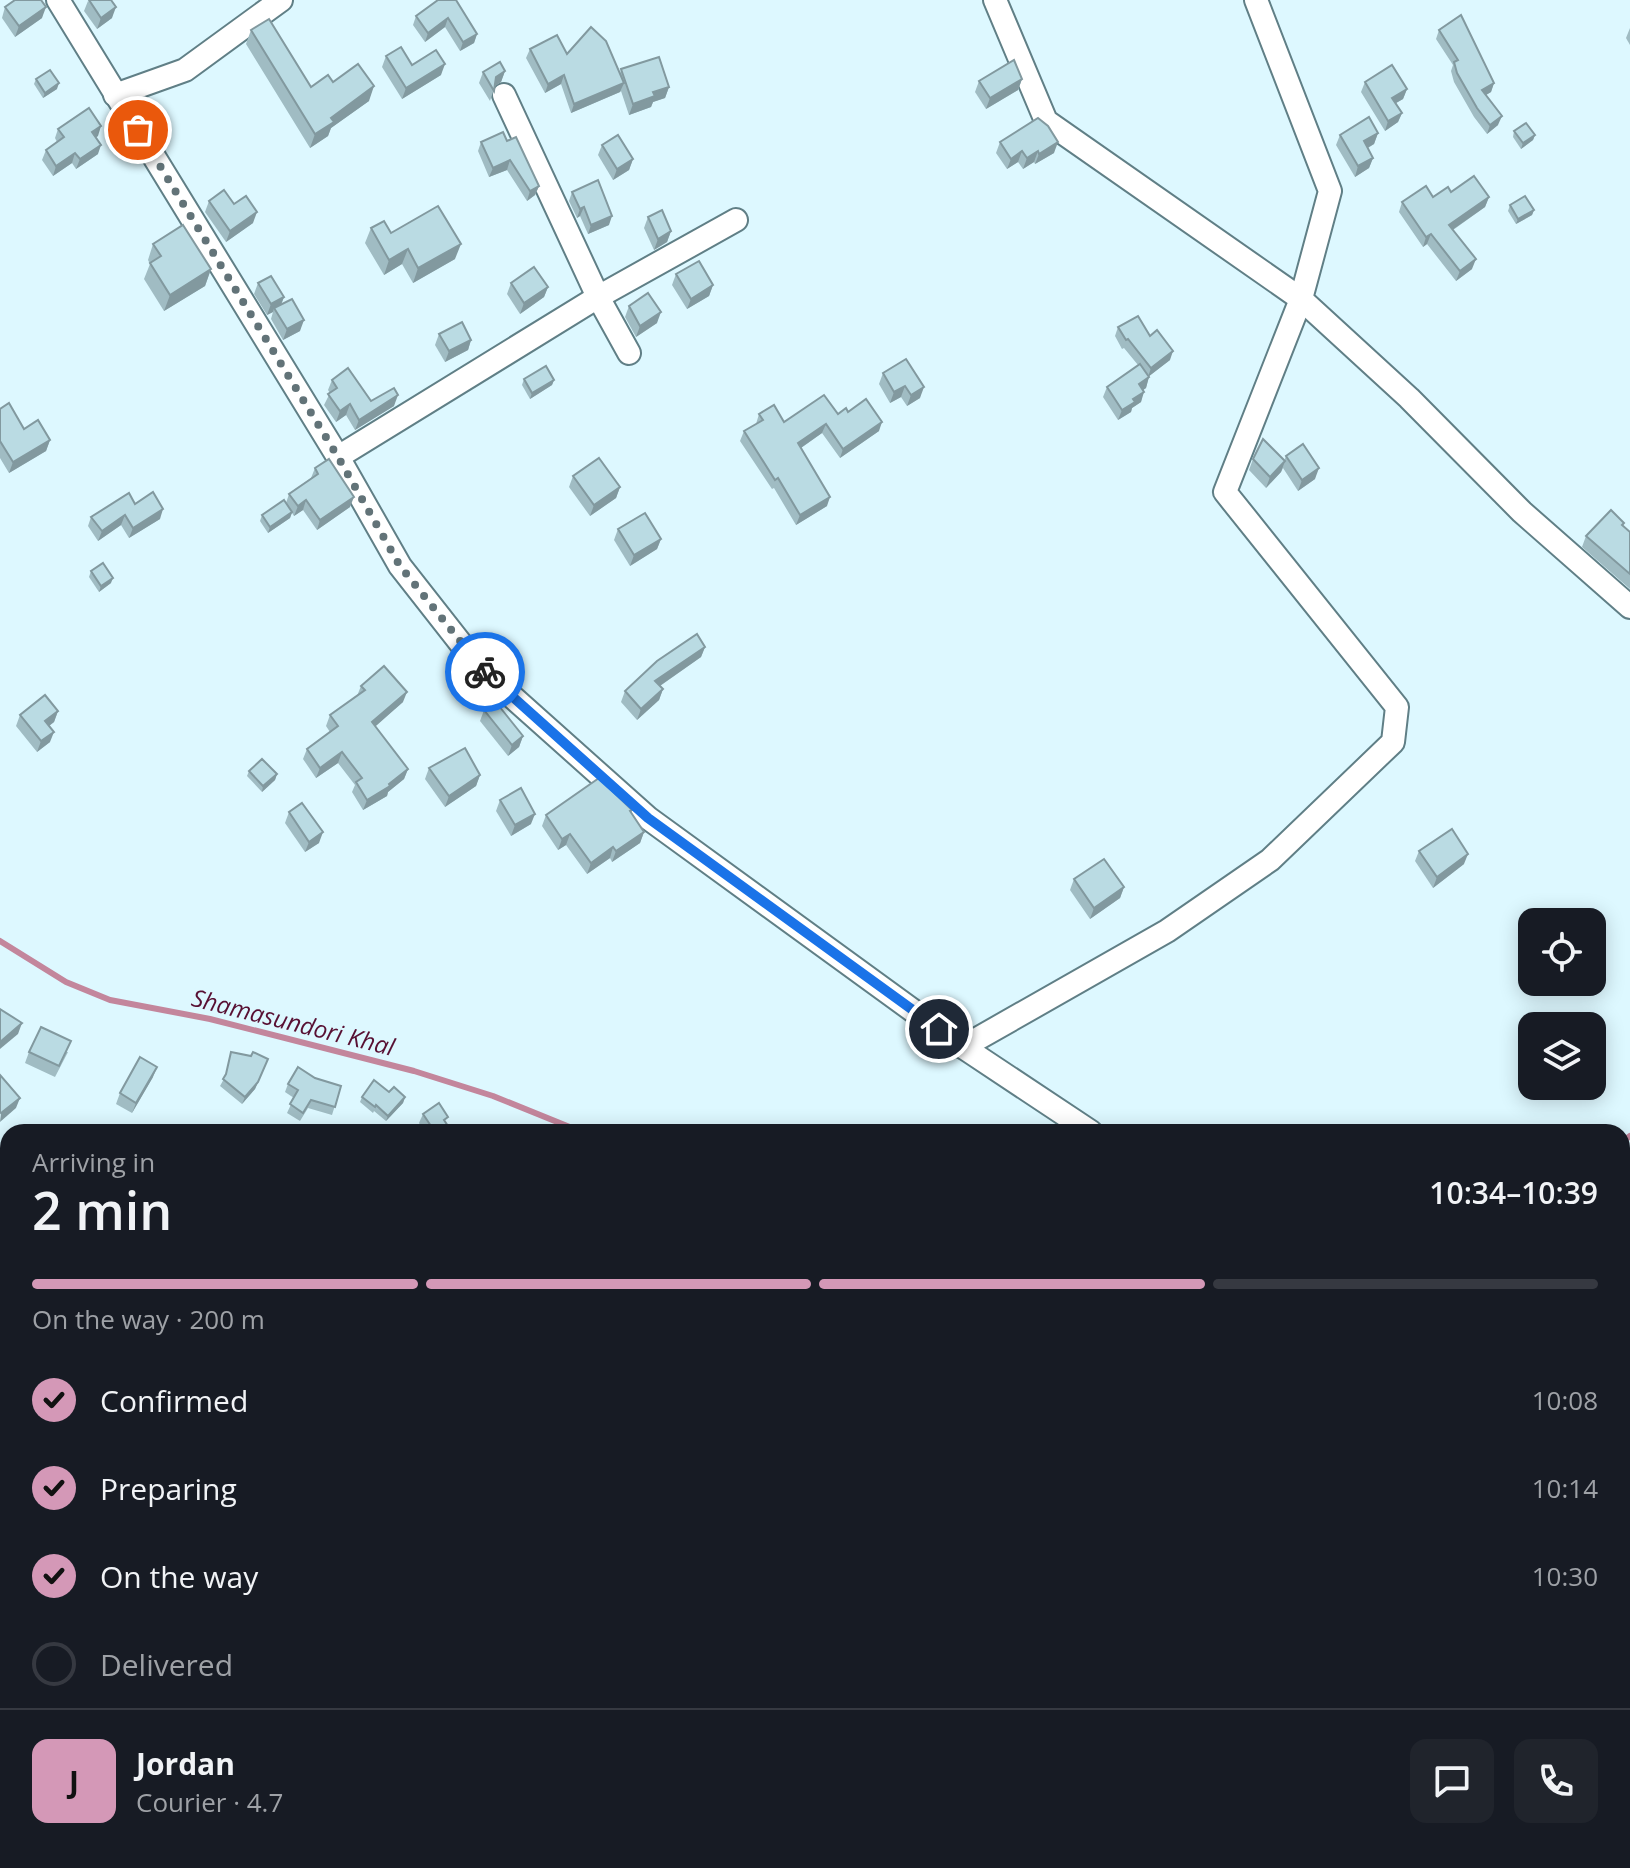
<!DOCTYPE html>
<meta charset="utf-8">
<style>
:root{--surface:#171b24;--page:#20242c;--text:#f1f3f6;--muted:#9ea1a6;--line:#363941;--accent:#d498b7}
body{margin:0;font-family:"Open Sans",sans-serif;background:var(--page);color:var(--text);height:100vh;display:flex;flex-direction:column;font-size:30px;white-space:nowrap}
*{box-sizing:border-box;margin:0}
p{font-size:26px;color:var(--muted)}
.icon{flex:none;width:44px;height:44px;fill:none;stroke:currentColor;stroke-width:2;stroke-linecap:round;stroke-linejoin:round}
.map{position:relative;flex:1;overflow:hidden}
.panel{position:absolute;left:0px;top:1124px;width:1630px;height:744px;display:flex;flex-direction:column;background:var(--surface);border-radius:24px 24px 0 0;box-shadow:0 4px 20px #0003}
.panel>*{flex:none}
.fabs{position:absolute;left:1518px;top:908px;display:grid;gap:16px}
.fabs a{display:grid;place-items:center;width:88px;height:88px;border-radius:16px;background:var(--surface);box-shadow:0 4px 20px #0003;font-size:40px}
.pin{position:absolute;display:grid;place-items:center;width:68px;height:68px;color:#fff;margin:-34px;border:4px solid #fff;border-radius:50%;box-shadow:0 2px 8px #0007}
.courier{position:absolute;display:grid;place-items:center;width:80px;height:80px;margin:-40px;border:6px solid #1a73e8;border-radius:50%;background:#fff;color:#222;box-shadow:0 2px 10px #0007}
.head em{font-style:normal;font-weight:600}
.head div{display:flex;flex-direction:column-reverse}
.head{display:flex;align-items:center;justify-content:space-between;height:136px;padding:0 32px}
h1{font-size:52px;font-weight:600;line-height:60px}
.bar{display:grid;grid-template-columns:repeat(4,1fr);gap:12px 8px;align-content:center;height:96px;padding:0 32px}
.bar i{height:10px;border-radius:6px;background:var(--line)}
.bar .current{background:var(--accent)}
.bar p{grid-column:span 4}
.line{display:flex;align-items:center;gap:20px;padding:0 32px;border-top:2px solid var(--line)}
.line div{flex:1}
.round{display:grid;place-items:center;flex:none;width:84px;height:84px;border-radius:16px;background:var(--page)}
ol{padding:0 32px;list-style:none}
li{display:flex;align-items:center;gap:24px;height:88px}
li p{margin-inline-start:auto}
li .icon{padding:8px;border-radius:50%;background:var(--accent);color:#111;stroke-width:4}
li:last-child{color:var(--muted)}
li i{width:44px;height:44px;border:4px solid var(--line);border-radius:50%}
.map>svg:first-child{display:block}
</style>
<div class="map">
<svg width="1630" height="1868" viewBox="0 0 1630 1868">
<rect width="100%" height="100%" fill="#ddf8ff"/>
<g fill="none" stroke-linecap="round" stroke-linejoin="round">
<g stroke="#c3869c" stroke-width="6">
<path d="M0 941 66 982 110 1000 210 1019 414 1071 493 1096 582 1132"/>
<path d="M1622 1142 1630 1136"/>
</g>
<defs>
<g id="minor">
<path d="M58 0 338 457 400 566 480 668 648 818 963 1047 1091 1132"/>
<path d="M1256 0 1330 191 1301 299 1409 398 1522 512 1630 607"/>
<path d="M115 95 185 70 281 0"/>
<path d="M504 95 598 297 629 353"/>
<path d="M338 457 598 297 736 220"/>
<path d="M963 1047 1167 931 1270 860 1393 742 1397 707 1225 492 1301 299 1046 121 995 0"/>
<path d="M1622 1718 1630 1752"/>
</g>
</defs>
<use href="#minor" stroke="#607f86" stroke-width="26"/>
<use href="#minor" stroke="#fff" stroke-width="22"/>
</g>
<g fill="#a0bcc3">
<path d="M438 0 477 34 474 43 460 51 445 27 425 42 413 25 416 16Z"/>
<path d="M88 1 112 18 97 29 84 11Z"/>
<path d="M5 7 42 18 15 37 2 18Z"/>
<path d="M1630 28V45L1626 38Z"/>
<path d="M251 30 311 87 333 82 369 101 331 128 328 136 310 148 246 44Z"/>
<path d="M1439 30 1494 83 1491 92 1486 95 1498 125 1487 134 1474 117 1454 82 1451 71 1453 65 1436 39Z"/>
<path d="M530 49 567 54 620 74 621 69 669 87 665 98 653 102 651 107 629 115 621 91 620 92 571 113 561 84 545 93 526 58Z"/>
<path d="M386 56 412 65 441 75 402 99 382 67Z"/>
<path d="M505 71 501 82 495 86 490 101 479 83 483 72Z"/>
<path d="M36 79 57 89 43 98 34 84Z"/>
<path d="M1022 79 1018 90 986 109 975 92 979 81Z"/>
<path d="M1365 82 1407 89 1403 99 1396 103 1402 113 1398 122 1385 131 1361 92Z"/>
<path d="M58 129 98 136 96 137 98 154 76 169 72 163 53 176 42 160 46 150 57 142 55 138Z"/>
<path d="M1514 131 1535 135 1533 140 1521 149 1513 137Z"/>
<path d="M1378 133 1374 144 1368 148 1373 158 1369 168 1355 177 1336 145 1340 135Z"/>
<path d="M507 141 539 186 535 195 527 201 507 170 489 177 478 151 481 142Z"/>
<path d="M1000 142 1054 153 1035 164 1034 162 1023 169 1018 162 1007 169 996 153Z"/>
<path d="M602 145 633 159 629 170 613 180 598 155Z"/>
<path d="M572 192 609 225 588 234 580 216 577 218 569 201Z"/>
<path d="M1451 192 1489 197 1485 207 1453 230 1472 269 1456 281 1427 244 1423 247 1399 212 1402 202 1433 197Z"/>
<path d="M209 201 234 204 253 223 226 242 205 212Z"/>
<path d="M1510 205 1534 210 1532 215 1516 224 1508 211Z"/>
<path d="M648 217 671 231 667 242 654 250 644 228Z"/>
<path d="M371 228 391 233 455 259 413 283 402 264 384 275 365 243Z"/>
<path d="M153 244 211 269 205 286 164 311 144 279 150 264 148 260Z"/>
<path d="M676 274 713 285 709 296 687 309 672 285Z"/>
<path d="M258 283 284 297 281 305 300 331 283 340 271 319 273 312 267 315 254 294Z"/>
<path d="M511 283 548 287 544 297 520 314 507 294Z"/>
<path d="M629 306 657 323 636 337 625 317Z"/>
<path d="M1118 327 1150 336 1170 360 1149 376 1146 388 1143 390 1141 402 1132 408 1131 412 1118 420 1103 397 1107 387 1138 365 1124 348 1122 349 1115 336Z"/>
<path d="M439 334 471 340 468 350 445 362 435 345Z"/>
<path d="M906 359 920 398 907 406 901 397 890 403 879 384 883 373Z"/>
<path d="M524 379 554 380 552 385 530 399 522 385Z"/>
<path d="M332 380 371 401 394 406 355 430 346 415 336 422 324 405 330 393 328 390Z"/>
<path d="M0 409 24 429 50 440 46 451 9 473 0 458Z"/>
<path d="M848 412 879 431 840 458 822 433 801 448 827 506 796 525 774 488 772 489 740 441 744 431 756 424 759 414 784 422Z"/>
<path d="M1286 456 1315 479 1298 491 1283 468 1281 472 1266 488 1249 470 1253 459 1284 461Z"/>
<path d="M315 468 350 507 317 530 303 510 294 516 292 513 290 518 268 533 260 521 262 515 286 503 289 494 311 478Z"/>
<path d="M573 476 620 487 616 498 590 516 569 487Z"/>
<path d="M135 504 160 519 129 538 121 525 98 541 88 526 91 517Z"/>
<path d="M1624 523 1623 526 1630 532V589L1582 547 1586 536Z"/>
<path d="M618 529 661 539 657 549 630 566 614 540Z"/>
<path d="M91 571 111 583 99 592 89 577Z"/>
<path d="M705 647 701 657 660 686 663 689 659 700 637 720 621 702 625 691Z"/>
<path d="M361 686 403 702 375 726 408 769 404 779 388 792 387 796 363 810 352 792 355 785 338 763 316 778 303 759 307 749 330 732 326 726 330 715 357 696Z"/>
<path d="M484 710 523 736 519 747 508 756 480 721Z"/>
<path d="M58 711 54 722 49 726 50 742 37 752 16 726 20 715Z"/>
<path d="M429 768 480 775 476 786 445 807 425 779Z"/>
<path d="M249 771 277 774 275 780 262 792 247 776Z"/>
<path d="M500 800 531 824 511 836 496 811Z"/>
<path d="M632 810 631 813 644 832 640 843 612 862 610 858 587 874 566 845 558 850 542 826 546 815Z"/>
<path d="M289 812 319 843 305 852 285 823Z"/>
<path d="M1419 851 1464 864 1433 888 1415 861Z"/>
<path d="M1074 879 1124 887 1120 898 1090 919 1070 890Z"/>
<path d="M29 1052H68L55 1077 25 1063Z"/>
<path d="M231 1052 265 1067 255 1089 242 1104 220 1086 225 1077Z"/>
<path d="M153 1077 132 1113 116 1104 120 1093Z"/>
<path d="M315 1078 341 1086 332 1115 308 1108 300 1121 287 1113 294 1098 285 1092 288 1084Z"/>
<path d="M389 1092 405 1097 403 1103 386 1121 374 1111 373 1113 360 1102 362 1097Z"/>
<path d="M423 1114 452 1132H425L419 1123Z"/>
<path d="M8 1187V1276L4 1279 0 1273V1193Z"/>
<path d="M770 1860H805L810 1868H772L773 1863Z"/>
</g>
<g fill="#82999f">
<path d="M46 7 42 18 15 37 19 26Z"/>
<path d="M116 7 112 18 97 29 101 18Z"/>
<path d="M448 18 445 27 425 42 428 33Z"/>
<path d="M477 34 474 43 460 51 463 42Z"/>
<path d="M445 64 441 75 402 99 406 88Z"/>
<path d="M505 71 501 82 492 88 496 77Z"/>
<path d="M564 75 561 84 545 93 548 84Z"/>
<path d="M1022 79 1018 90 986 109 990 98Z"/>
<path d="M59 83 57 89 43 98 45 93Z"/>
<path d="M624 83 620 92 571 113 574 104Z"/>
<path d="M1494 83 1491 92 1479 99 1482 90Z"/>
<path d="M374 86 369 101 331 128 328 136 310 148 315 134 331 118Z"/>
<path d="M669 87 665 98 653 102 651 107 629 115 633 104 653 92Z"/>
<path d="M1407 89 1403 99 1389 107 1392 98Z"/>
<path d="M1402 113 1398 122 1385 131 1388 121Z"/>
<path d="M1502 116 1498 125 1487 134 1490 125Z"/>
<path d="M101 126 98 136 89 142 92 132Z"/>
<path d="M1378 133 1374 144 1360 152 1364 141Z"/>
<path d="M1535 135 1533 140 1521 149 1523 143Z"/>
<path d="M1058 142 1054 153 1035 164 1039 154Z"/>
<path d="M101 145 98 154 76 169 80 159Z"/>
<path d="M1022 151 1018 162 1007 169 1011 159Z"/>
<path d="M1038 151 1034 162 1023 169 1027 158Z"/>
<path d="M75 153 72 163 53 176 56 166Z"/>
<path d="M1373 158 1369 168 1355 177 1358 166Z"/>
<path d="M633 159 629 170 613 180 617 169Z"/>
<path d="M510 160 507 170 489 177 493 168Z"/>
<path d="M539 186 535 195 527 201 530 191Z"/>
<path d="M1489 197 1485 207 1445 235 1449 225Z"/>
<path d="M584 207 580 216 577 218 580 209Z"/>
<path d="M1534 210 1532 215 1516 224 1518 219Z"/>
<path d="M257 212 253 223 226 242 230 231Z"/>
<path d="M612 216 609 225 588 234 591 225Z"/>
<path d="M671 231 667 242 654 250 658 239Z"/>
<path d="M1431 234 1427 244 1423 247 1426 237Z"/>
<path d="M461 244 455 259 413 283 418 268Z"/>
<path d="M408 249 402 264 384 275 389 260Z"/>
<path d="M1476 259 1472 269 1456 281 1460 271Z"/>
<path d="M211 269 205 286 164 311 170 295Z"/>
<path d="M713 285 709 296 687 309 691 299Z"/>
<path d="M548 287 544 297 520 314 524 303Z"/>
<path d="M284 297 280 307 274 308 273 312 267 315 271 304Z"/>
<path d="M661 312 657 323 636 337 640 326Z"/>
<path d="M304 320 300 331 283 340 287 329Z"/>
<path d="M471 340 468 350 445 362 449 351Z"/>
<path d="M1173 351 1170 360 1148 377 1151 368Z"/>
<path d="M1149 377 1146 388 1136 395 1139 384Z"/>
<path d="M554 380 552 385 530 399 532 393Z"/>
<path d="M905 386 901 397 890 403 894 392Z"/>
<path d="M924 387 920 398 907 406 911 395Z"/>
<path d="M1144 392 1141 402 1132 408 1131 412 1118 420 1122 410 1133 399Z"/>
<path d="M398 395 394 406 355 430 359 420Z"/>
<path d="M350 404 346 415 336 422 340 411Z"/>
<path d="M882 422 879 431 840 458 843 449Z"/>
<path d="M826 424 822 433 795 452 798 443Z"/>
<path d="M50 440 46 451 9 473 13 462Z"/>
<path d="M1285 461 1281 472 1266 488 1270 477Z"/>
<path d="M1319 468 1315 479 1298 491 1302 480Z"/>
<path d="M620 487 616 498 590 516 594 505Z"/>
<path d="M354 497 350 507 317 530 320 520Z"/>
<path d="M830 497 827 506 796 525 800 515Z"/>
<path d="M306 500 303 510 294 516 298 506Z"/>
<path d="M163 509 160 519 129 538 133 528Z"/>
<path d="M292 512 290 518 268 533 270 527Z"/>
<path d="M125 515 121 525 98 541 102 531Z"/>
<path d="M661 539 657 549 630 566 634 555Z"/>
<path d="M113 578 111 583 99 592 101 586Z"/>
<path d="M705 647 701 657 651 692 655 681Z"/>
<path d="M663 689 659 700 637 720 641 709Z"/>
<path d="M407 692 403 702 368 733 372 722Z"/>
<path d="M58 711 54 722 41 732 45 721Z"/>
<path d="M54 732 50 742 37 752 41 741Z"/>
<path d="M523 736 519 747 508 756 512 745Z"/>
<path d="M342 752 338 763 316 778 320 768Z"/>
<path d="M408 769 404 779 388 792 387 796 363 810 367 800Z"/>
<path d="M277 774 275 780 262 792 263 786Z"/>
<path d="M480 775 476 786 445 807 449 796Z"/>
<path d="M535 814 531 824 511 836 515 825Z"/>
<path d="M323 832 319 843 305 852 309 842Z"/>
<path d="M644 832 640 843 612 862 616 851Z"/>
<path d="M570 834 566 845 558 850 562 839Z"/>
<path d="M613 847 610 858 587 874 591 863Z"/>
<path d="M1468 854 1464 864 1433 888 1437 877Z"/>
<path d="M1124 887 1120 898 1090 919 1094 908Z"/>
<path d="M22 1023 18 1034 0 1049V1042Z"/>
<path d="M268 1059 255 1089 242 1104 245 1097Z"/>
<path d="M157 1067 153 1077 132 1113 136 1103Z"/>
<path d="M405 1097 403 1103 386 1121 388 1116Z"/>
<path d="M20 1098 16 1108 0 1122 1 1113Z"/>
</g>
<g fill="#badbe3" stroke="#82999f" stroke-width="2">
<path d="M15 0H41L46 7 19 26 5 7Z"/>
<path d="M89 0H111L116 7 101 18Z"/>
<path d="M438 0H456L477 34 463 42 448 18 428 33 416 16Z"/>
<path d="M1461 15 1494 83 1482 90 1502 116 1490 125 1477 108 1457 73 1454 62 1458 60 1439 30Z"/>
<path d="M269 19 311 87 328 75 333 82 358 64 374 86 331 118 334 122 315 134 251 30Z"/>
<path d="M591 27 606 41 624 83 574 104 564 75 548 84 530 49 557 35 567 54Z"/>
<path d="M401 47 412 65 436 50 445 64 406 88 386 56Z"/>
<path d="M659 57 669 87 653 92 655 96 633 104 621 69Z"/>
<path d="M1014 60 1022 79 990 98 979 81Z"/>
<path d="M500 62 505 71 496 77 494 91 483 72Z"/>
<path d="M1392 65 1407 89 1392 98 1402 113 1388 121 1365 82Z"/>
<path d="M50 70 59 83 45 93 36 79Z"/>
<path d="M89 108 101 126 92 132 101 145 80 159 75 153 56 166 46 150 64 137 58 129Z"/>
<path d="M1369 117 1378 133 1364 141 1373 158 1358 166 1340 135Z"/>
<path d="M1038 118 1048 126 1058 142 1039 154 1038 151 1027 158 1022 151 1011 159 1000 142Z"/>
<path d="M1526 123 1535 135 1523 143 1514 131Z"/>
<path d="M503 132 507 141 516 137 539 186 530 191 510 160 493 168 481 142Z"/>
<path d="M618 135 633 159 617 169 602 145Z"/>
<path d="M1474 176 1489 197 1449 225 1476 259 1460 271 1431 234 1426 237 1402 202 1426 186 1433 197 1448 187 1451 192Z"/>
<path d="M598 180 612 216 591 225 584 207 580 209 572 192Z"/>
<path d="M224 190 234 204 246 196 257 212 230 231 209 201Z"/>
<path d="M1525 196 1534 210 1518 219 1510 205Z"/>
<path d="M438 206 461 244 418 268 408 249 389 260 371 228 384 221 391 233Z"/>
<path d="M662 210 671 231 658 239 648 217Z"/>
<path d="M183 225 211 269 170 295 150 263 161 256 153 244Z"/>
<path d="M699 261 713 285 691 299 676 274Z"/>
<path d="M534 267 548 287 524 303 511 283Z"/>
<path d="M271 276 284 297 271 304 258 283Z"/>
<path d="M648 293 661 312 640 326 629 306Z"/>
<path d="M292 299 304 320 287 329 274 308Z"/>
<path d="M1138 316 1150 336 1157 330 1173 351 1151 368 1128 339 1126 340 1118 327Z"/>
<path d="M462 322 471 340 449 351 439 334Z"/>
<path d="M906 359 924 387 911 395 905 386 894 392 883 373Z"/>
<path d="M1140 364 1149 377 1139 384 1144 392 1133 399 1135 402 1122 410 1107 387Z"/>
<path d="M546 366 554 380 532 393 524 379Z"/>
<path d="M348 368 371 401 394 388 398 395 359 420 350 404 340 411 328 394 337 388 332 380Z"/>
<path d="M824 395 838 414 846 408 848 412 866 399 882 422 843 449 826 424 798 443 830 497 800 515 778 478 775 480 744 431 763 420 759 414 774 405 784 422Z"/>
<path d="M9 403 24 429 38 420 50 440 13 462 0 441V409Z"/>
<path d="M1263 439 1285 461 1270 477 1253 459Z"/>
<path d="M1303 444 1319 468 1302 480 1286 456Z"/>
<path d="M599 458 620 487 594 505 573 476Z"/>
<path d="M329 459 354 497 320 520 306 500 298 506 289 494 318 474 315 468Z"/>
<path d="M153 492 163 509 133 528 125 515 102 531 91 517 129 493 135 504Z"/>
<path d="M284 500 292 512 270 527 262 515Z"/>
<path d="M1611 510 1624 523 1622 525 1630 532V574L1586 536Z"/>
<path d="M645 513 661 539 634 555 618 529Z"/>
<path d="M103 563 113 578 101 586 91 571Z"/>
<path d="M697 634 705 647 655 681 663 689 641 709 625 691 657 661Z"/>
<path d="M384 666 407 692 372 722 408 769 389 784 390 786 367 800 356 782 362 778 342 752 320 768 307 749 338 726 330 715 365 690 361 686Z"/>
<path d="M45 695 58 711 45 721 54 732 41 741 20 715Z"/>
<path d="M495 701 523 736 512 745 484 710Z"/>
<path d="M465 748 480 775 449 796 429 768Z"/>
<path d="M262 759 277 774 263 786 249 771Z"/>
<path d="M599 778 632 810 630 811 644 832 616 851 613 847 591 863 570 834 562 839 546 815Z"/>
<path d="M521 788 535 814 515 825 500 800Z"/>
<path d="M302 803 323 832 309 842 289 812Z"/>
<path d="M1452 829 1468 854 1437 877 1419 851Z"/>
<path d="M1104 859 1124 887 1094 908 1074 879Z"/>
<path d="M0 1009 22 1023 0 1042Z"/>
<path d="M41 1027 71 1041 59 1066 29 1052Z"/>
<path d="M231 1052 251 1056 253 1052 268 1059 258 1082 245 1097 223 1079 226 1074Z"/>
<path d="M140 1057 157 1067 136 1103 120 1093Z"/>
<path d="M298 1067 315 1078 341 1086 335 1107 311 1100 303 1113 290 1104 298 1090 288 1084Z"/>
<path d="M0 1075 20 1098 1 1113 0 1112Z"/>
<path d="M374 1080 389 1092 394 1087 405 1097 388 1116 376 1105 375 1107 362 1097Z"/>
<path d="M439 1103 448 1117 444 1120 452 1132H435L423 1114Z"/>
<path d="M8 1187V1232L5 1234 8 1238V1268L0 1257V1212L4 1209 0 1203V1193Z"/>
<path d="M774 1860H805L810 1868H779Z"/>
<path d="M889 1860H898L903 1868H877Z"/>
</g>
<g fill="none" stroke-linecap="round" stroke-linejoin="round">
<path stroke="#627378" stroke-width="8" stroke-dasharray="0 14.4" d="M138 130 338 457 400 566 485 672"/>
<path stroke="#1a73e8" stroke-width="10" d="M485 672 648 818 939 1029"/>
</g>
<g text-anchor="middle" stroke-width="8" stroke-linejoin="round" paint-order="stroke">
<g font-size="24" font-style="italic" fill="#581033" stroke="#ddf8ff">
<text transform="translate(293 1023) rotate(14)" y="8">Shamasundori Khal</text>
</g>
</g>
</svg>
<div class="fabs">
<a><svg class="icon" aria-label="locate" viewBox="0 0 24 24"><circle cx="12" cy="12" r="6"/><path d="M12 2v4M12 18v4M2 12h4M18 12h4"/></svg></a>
<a><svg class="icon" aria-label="layers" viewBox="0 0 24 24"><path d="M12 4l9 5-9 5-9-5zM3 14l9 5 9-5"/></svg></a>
</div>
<div class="pin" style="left:138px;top:130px;background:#ea580c"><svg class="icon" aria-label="bag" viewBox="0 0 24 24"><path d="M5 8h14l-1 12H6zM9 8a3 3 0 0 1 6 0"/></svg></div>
<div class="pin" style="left:939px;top:1029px;background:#1f2937"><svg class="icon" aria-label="home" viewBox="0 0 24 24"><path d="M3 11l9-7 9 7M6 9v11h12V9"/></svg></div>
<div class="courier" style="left:485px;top:672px"><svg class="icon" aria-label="bike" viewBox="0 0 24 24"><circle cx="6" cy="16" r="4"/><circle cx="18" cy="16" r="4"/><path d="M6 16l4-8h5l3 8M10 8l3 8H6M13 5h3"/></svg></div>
<section class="panel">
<div class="head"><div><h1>2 min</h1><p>Arriving in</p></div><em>10:34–10:39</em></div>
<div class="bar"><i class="current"></i><i class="current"></i><i class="current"></i><i></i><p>On the way · 200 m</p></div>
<ol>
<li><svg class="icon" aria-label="check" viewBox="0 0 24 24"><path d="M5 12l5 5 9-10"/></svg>Confirmed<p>10:08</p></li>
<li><svg class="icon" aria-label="check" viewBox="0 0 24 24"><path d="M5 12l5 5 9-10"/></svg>Preparing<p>10:14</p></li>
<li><svg class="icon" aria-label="check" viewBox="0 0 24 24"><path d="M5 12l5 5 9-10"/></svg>On the way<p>10:30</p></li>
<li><i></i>Delivered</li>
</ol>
<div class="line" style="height:144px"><b class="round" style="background:var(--accent);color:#111">J</b><div><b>Jordan</b><p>Courier · 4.7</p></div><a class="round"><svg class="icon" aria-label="chat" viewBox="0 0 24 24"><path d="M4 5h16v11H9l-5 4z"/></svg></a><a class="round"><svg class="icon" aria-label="phone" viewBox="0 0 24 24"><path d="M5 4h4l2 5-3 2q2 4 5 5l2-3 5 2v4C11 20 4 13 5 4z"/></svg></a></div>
</section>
</div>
